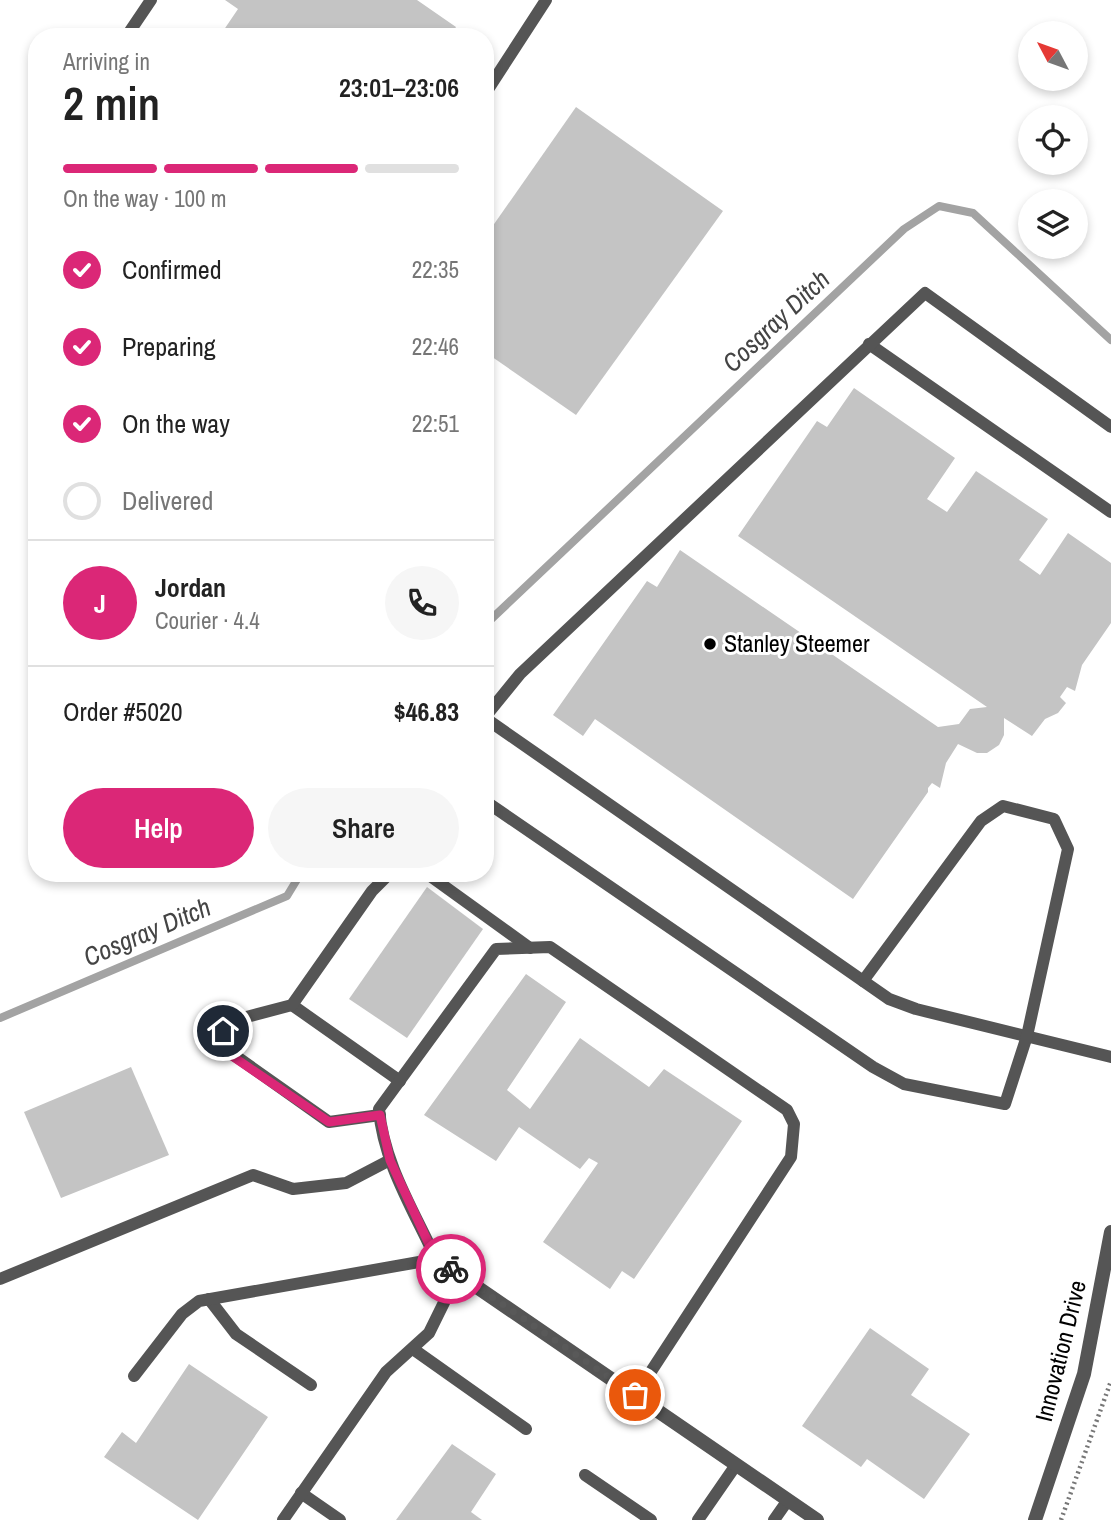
<!DOCTYPE html>
<meta charset="utf-8">
<style>
:root{--surface:#fff;--page:#f6f6f6;--text:#222;--muted:#767676;--line:#e0e0e0;--accent:#db2777}
body{margin:0;font-family:"Archivo Narrow",sans-serif;background:var(--page);color:var(--text);height:100vh;display:flex;flex-direction:column;font-size:26px;white-space:nowrap}
*{box-sizing:border-box;margin:0}
p{font-size:23px;color:var(--muted)}
.icon{flex:none;width:38px;height:38px;fill:none;stroke:currentColor;stroke-width:2;stroke-linecap:round;stroke-linejoin:round}
.map{position:relative;flex:1;overflow:hidden}
.side{position:absolute;left:28px;top:28px;width:466px;height:854px;display:flex;flex-direction:column;background:var(--surface);border-radius:28px;box-shadow:0 4px 10px #0003}
.side>*{flex:none}
.needle{width:46px;rotate:311deg}
.fabs{position:absolute;left:1018px;top:21px;display:grid;gap:14px}
.fabs a{display:grid;place-items:center;width:70px;height:70px;border-radius:50%;background:var(--surface);box-shadow:0 4px 10px #0003;font-size:35px}
.pin{position:absolute;display:grid;place-items:center;width:60px;height:60px;color:#fff;margin:-30px;border:4px solid #fff;border-radius:50%;box-shadow:0 2px 7px #0007}
.courier{position:absolute;display:grid;place-items:center;width:70px;height:70px;margin:-35px;border:5px solid #db2777;border-radius:50%;background:#fff;color:#222;box-shadow:0 2px 9px #0007}
.overview em{font-style:normal;font-weight:600}
.overview div{display:flex;flex-direction:column-reverse}
.overview{display:flex;align-items:center;justify-content:space-between;height:119px;padding:0 35px}
h1{font-size:46px;font-weight:600;line-height:52px}
.bar{display:grid;grid-template-columns:repeat(4,1fr);gap:10px 7px;align-content:center;height:84px;padding:0 35px}
.bar i{height:9px;border-radius:5px;background:var(--line)}
.bar .current{background:var(--accent)}
.bar p{grid-column:span 4}
.line{display:flex;align-items:center;gap:18px;padding:0 35px;border-top:2px solid var(--line)}
.line div{flex:1}
.round{display:grid;place-items:center;flex:none;width:74px;height:74px;border-radius:37px;background:var(--page)}
ol{padding:0 35px;list-style:none}
li{display:flex;align-items:center;gap:21px;height:77px}
li p{margin-inline-start:auto}
li .icon{padding:7px;border-radius:50%;background:var(--accent);color:#fff;stroke-width:4}
li:last-child{color:var(--muted)}
li i{width:38px;height:38px;border:4px solid var(--line);border-radius:50%}
.button{display:flex;gap:14px;margin-top:auto;padding:14px 35px}
.button a{flex:1;height:80px;border-radius:42px;background:var(--accent);color:#fff;font-size:28px;font-weight:600;line-height:80px;text-align:center}
.button a+a{background:var(--page);color:var(--text)}
.map>svg:first-child{display:block}
</style>
<div class="map">
<svg width="1111" height="1520" viewBox="0 0 1111 1520">
<rect width="100%" height="100%" fill="#fff"/>
<g fill="none" stroke-linecap="round" stroke-linejoin="round">
<g stroke="#a3a3a3" stroke-width="8">
<path d="M485 625 904 229 939 206 973 213 1111 340"/>
<path d="M0 1018 287 896 301 873"/>
</g>
</g>
<g fill="#c4c4c4">
<path d="M225 0H417L456 27 450 37H219L238 9Z"/>
<path d="M576 107 723 211 576 415 485 352V237Z"/>
<path d="M854 388 955 458 927 499 947 512 976 471 1048 519 1019 560 1040 575 1068 533 1111 563V623L1082 665 1075 691 1067 687 1060 697 1066 703 1058 713 1045 719 1032 736 1004 718V735L999 745 987 753H977L958 744 946 763 940 788 932 783 928 788V792L853 899 595 719 583 736 553 715 647 581 657 587 680 550 938 727 959 724 970 709 987 707 738 536 817 421 827 427Z"/>
<path d="M427 887 483 929 407 1038 349 999Z"/>
<path d="M526 974 566 1002 507 1090 530 1109 580 1038 649 1087 664 1069 742 1121 634 1279 622 1271 610 1289 543 1242 598 1163 589 1158 580 1169 519 1127 496 1161 424 1115Z"/>
<path d="M131 1067 169 1155 61 1198 24 1112Z"/>
<path d="M870 1328 929 1369 911 1395 970 1434 924 1499 867 1459 861 1467 802 1426Z"/>
<path d="M189 1364 268 1417 198 1520 104 1457 122 1432 136 1443Z"/>
<path d="M452 1444 496 1474 471 1512 482 1520H396Z"/>
</g>
<g fill="none" stroke-linecap="round" stroke-linejoin="round">
<path stroke="#777" stroke-width="4.5" stroke-dasharray="2 3.5" stroke-linecap="butt" d="M1061 1520 1111 1381"/>
<g stroke="#555" stroke-width="12">
<path d="M126 37 151 0"/>
<path d="M485 94 546 0"/>
<path d="M869 344 1111 512"/>
<path d="M485 717 520 674 925 293 1111 427"/>
<path d="M485 718 889 999 916 1009 1111 1057"/>
<path d="M485 801 873 1067 904 1084 1005 1104 1027 1036 1068 849 1054 819 1003 806 981 821 863 981"/>
<path d="M426 873 530 948"/>
<path d="M292 1005 400 1081"/>
<path d="M380 1115 329 1122 220 1045 223 1031 239 1019 292 1005 372 891 390 873"/>
<path d="M0 1279 253 1175 293 1189 346 1183 390 1160"/>
<path d="M209 1299 236 1334 311 1385"/>
<path d="M413 1349 526 1429"/>
<path d="M134 1376 182 1314 199 1301 436 1259C414 1211 383 1162 379 1109L496 949 550 947 787 1110 794 1124 791 1157 635 1396"/>
<path d="M585 1475 651 1520"/>
<path d="M301 1493 340 1520"/>
<path d="M283 1520 386 1372 429 1333 458 1274"/>
<path d="M698 1520 736 1465"/>
<path d="M774 1520 788 1500"/>
</g>
<path stroke="#555" stroke-width="14" d="M436 1259 817 1520"/>
<path stroke="#555" stroke-width="14" d="M1035 1520 1084 1374 1111 1232"/>
</g>
<g fill="none" stroke-linecap="round" stroke-linejoin="round">
<path stroke="#595959" stroke-width="7" stroke-dasharray="0 12.6" d="M451 1269 635 1395"/>
<path stroke="#db2777" stroke-width="9" d="M223 1031 220 1045 232 1056 329 1122 380 1115 390 1160 401 1184 436 1259 451 1269"/>
</g>
<circle fill="#000" stroke="#fff" stroke-width="2.5" cx="710" cy="644" r="7"/>
<g text-anchor="middle" stroke-width="6" stroke-linejoin="round" paint-order="stroke">
<g font-size="24" fill="#000" stroke="#fff" text-anchor="start">
<text x="724" y="652">Stanley Steemer</text>
</g>
<g font-size="24" fill="#000" stroke="#fff">
<text transform="translate(1061 1351) rotate(-76)" y="8">Innovation Drive</text>
</g>
<g font-size="26" font-style="italic" fill="#444" stroke="#fff">
<text transform="translate(776 321) rotate(-43)" y="9">Cosgray Ditch</text>
<text transform="translate(147 932) rotate(-23)" y="9">Cosgray Ditch</text>
</g>
</g>
</svg>
<div class="fabs">
<a><svg class="needle" viewBox="-14 -14 28 28"><path d="M0-13l5 13h-10z" fill="#e53935"/><path d="M0 13l5-13h-10z" fill="#767676"/></svg></a>
<a><svg class="icon" aria-label="locate" viewBox="0 0 24 24"><circle cx="12" cy="12" r="6"/><path d="M12 2v4M12 18v4M2 12h4M18 12h4"/></svg></a>
<a><svg class="icon" aria-label="layers" viewBox="0 0 24 24"><path d="M12 4l9 5-9 5-9-5zM3 14l9 5 9-5"/></svg></a>
</div>
<div class="pin" style="left:635px;top:1395px;background:#ea580c"><svg class="icon" aria-label="bag" viewBox="0 0 24 24"><path d="M5 8h14l-1 12H6zM9 8a3 3 0 0 1 6 0"/></svg></div>
<div class="pin" style="left:223px;top:1031px;background:#1f2937"><svg class="icon" aria-label="home" viewBox="0 0 24 24"><path d="M3 11l9-7 9 7M6 9v11h12V9"/></svg></div>
<div class="courier" style="left:451px;top:1269px"><svg class="icon" aria-label="bike" viewBox="0 0 24 24"><circle cx="6" cy="16" r="4"/><circle cx="18" cy="16" r="4"/><path d="M6 16l4-8h5l3 8M10 8l3 8H6M13 5h3"/></svg></div>
<section class="side">
<div class="overview"><div><h1>2 min</h1><p>Arriving in</p></div><em>23:01–23:06</em></div>
<div class="bar"><i class="current"></i><i class="current"></i><i class="current"></i><i></i><p>On the way · 100 m</p></div>
<ol>
<li><svg class="icon" aria-label="check" viewBox="0 0 24 24"><path d="M5 12l5 5 9-10"/></svg>Confirmed<p>22:35</p></li>
<li><svg class="icon" aria-label="check" viewBox="0 0 24 24"><path d="M5 12l5 5 9-10"/></svg>Preparing<p>22:46</p></li>
<li><svg class="icon" aria-label="check" viewBox="0 0 24 24"><path d="M5 12l5 5 9-10"/></svg>On the way<p>22:51</p></li>
<li><i></i>Delivered</li>
</ol>
<div class="line" style="height:126px"><b class="round" style="background:var(--accent);color:#fff">J</b><div><b>Jordan</b><p>Courier · 4.4</p></div><a class="round"><svg class="icon" aria-label="phone" viewBox="0 0 24 24"><path d="M5 4h4l2 5-3 2q2 4 5 5l2-3 5 2v4C11 20 4 13 5 4z"/></svg></a></div>
<div class="line" style="height:91px"><div>Order #5020</div><b>$46.83</b></div>
<div class="button"><a>Help</a><a>Share</a></div>
</section>
</div>
